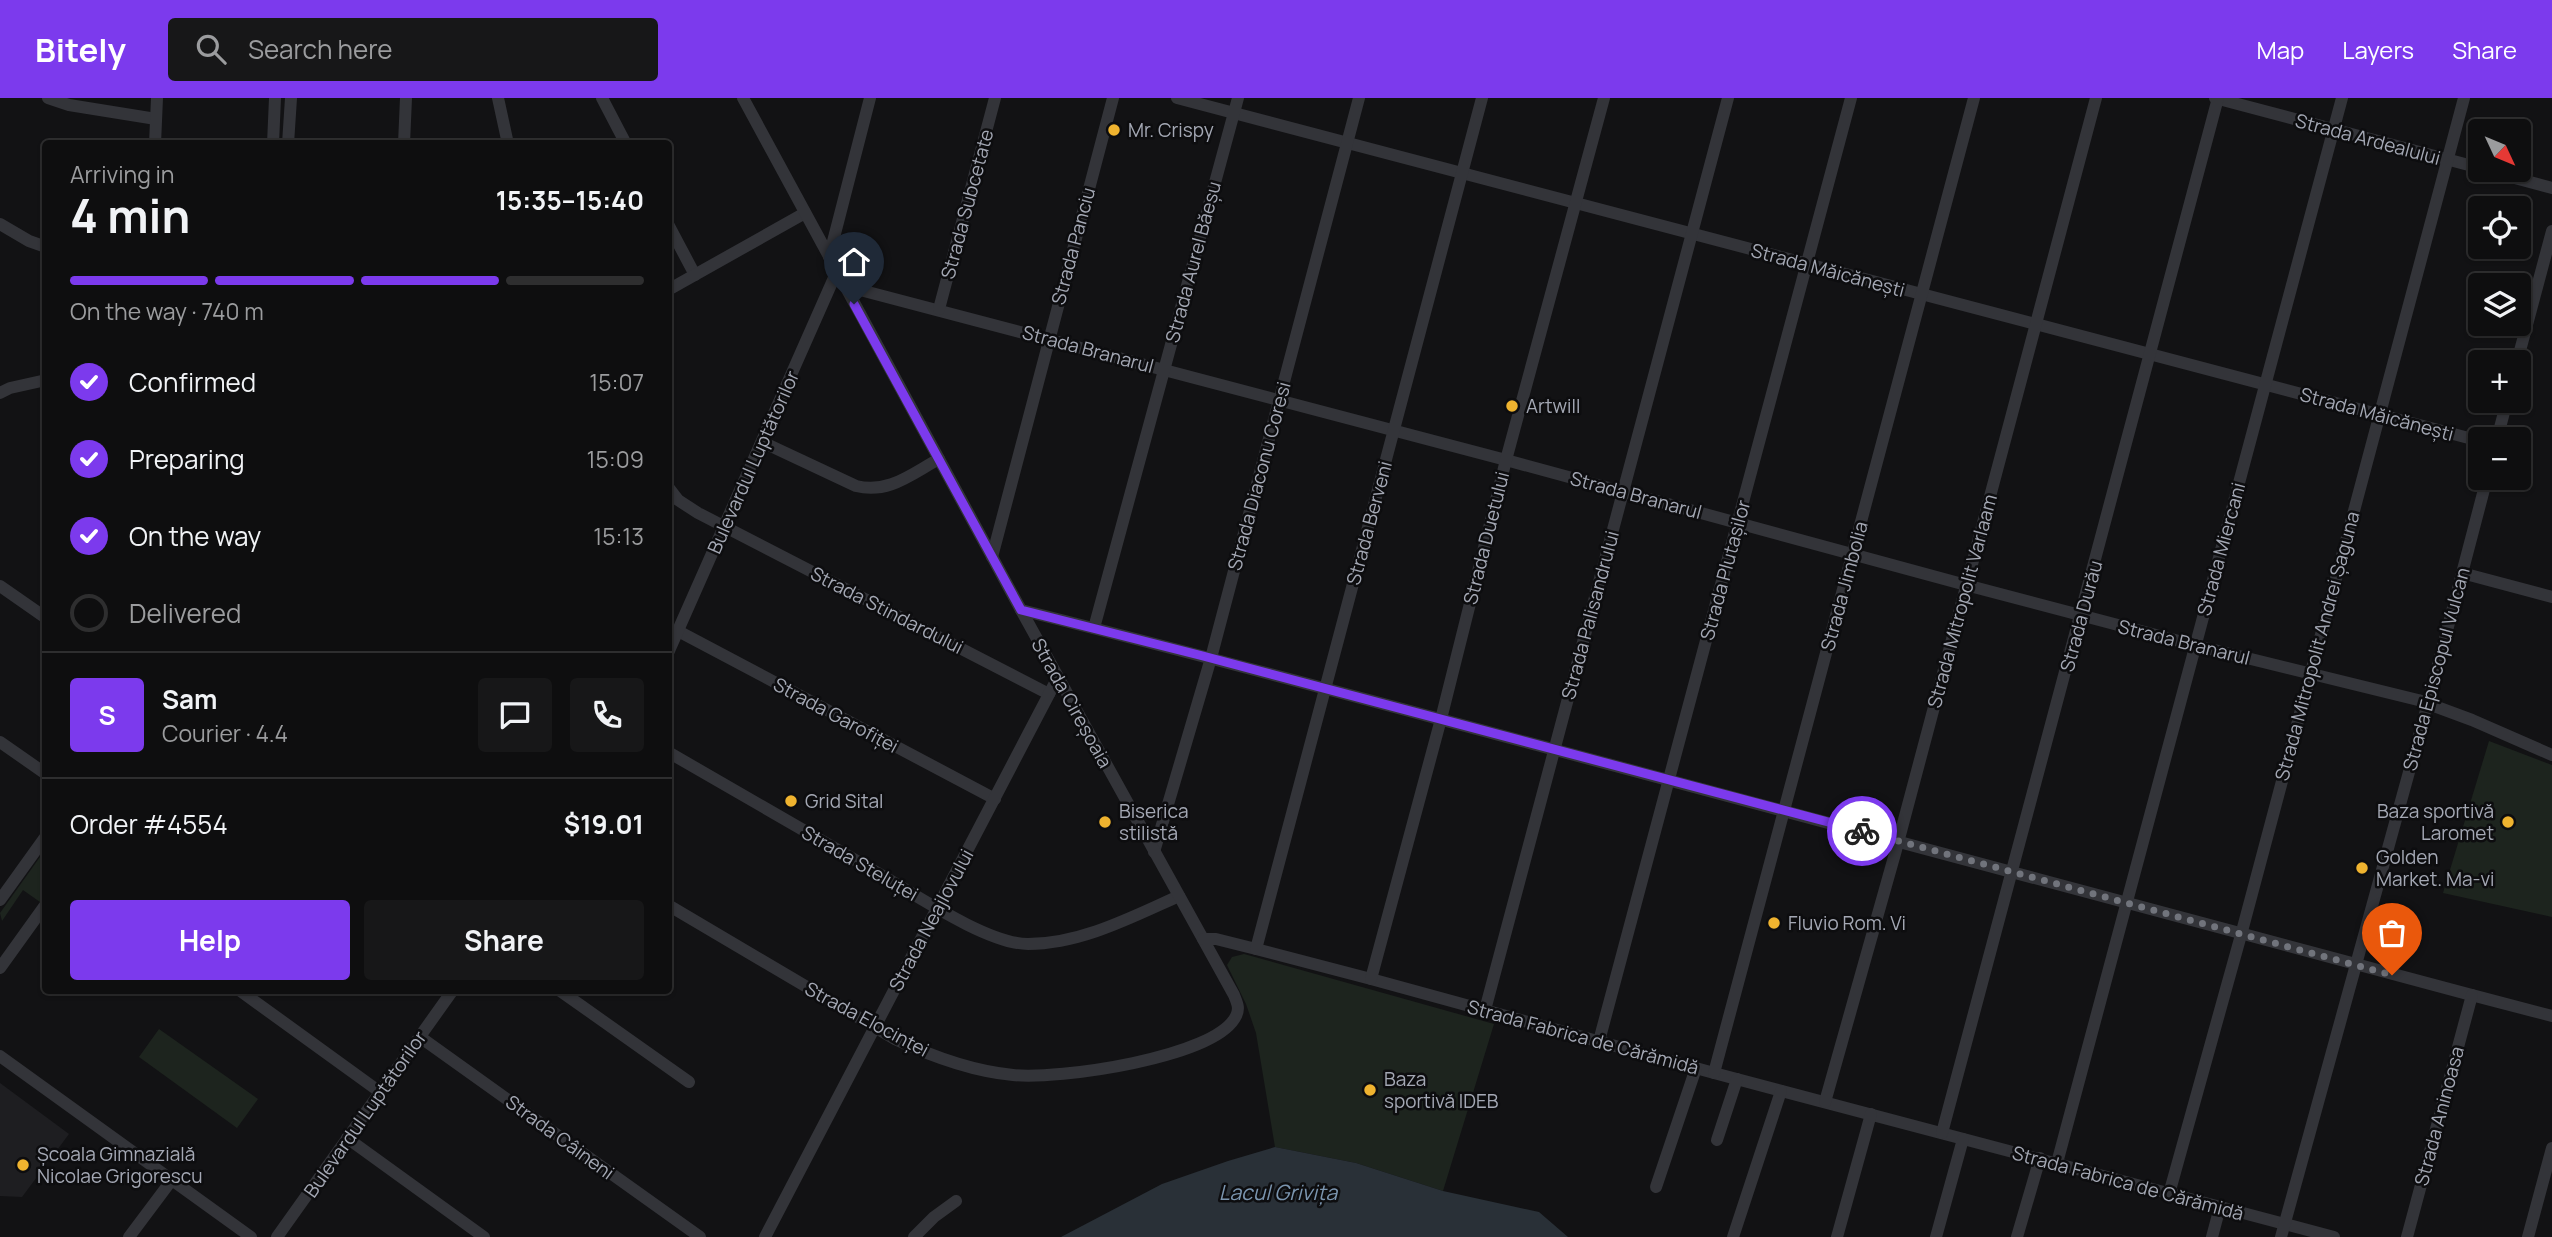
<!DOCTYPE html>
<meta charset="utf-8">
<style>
:root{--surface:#0e0e0f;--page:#171718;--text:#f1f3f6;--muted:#9b9c9e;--line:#2e2e2f;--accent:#7c3aed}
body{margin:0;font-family:Manrope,sans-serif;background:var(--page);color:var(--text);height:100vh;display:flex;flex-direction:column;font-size:26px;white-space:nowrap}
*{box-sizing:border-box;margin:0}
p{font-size:23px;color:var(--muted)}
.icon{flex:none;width:38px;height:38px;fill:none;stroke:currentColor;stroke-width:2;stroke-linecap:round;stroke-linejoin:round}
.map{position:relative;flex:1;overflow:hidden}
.side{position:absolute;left:42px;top:42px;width:630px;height:854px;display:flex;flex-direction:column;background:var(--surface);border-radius:7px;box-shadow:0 2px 5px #0004,0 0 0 2px var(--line)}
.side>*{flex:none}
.needle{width:46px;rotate:134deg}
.controls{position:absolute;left:2468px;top:21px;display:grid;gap:14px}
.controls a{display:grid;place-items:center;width:63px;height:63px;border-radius:7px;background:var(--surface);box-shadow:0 2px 5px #0004,0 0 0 2px var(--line);font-size:35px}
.pin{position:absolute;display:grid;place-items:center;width:60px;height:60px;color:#fff;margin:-72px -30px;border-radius:50% 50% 50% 0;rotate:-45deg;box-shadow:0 0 7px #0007}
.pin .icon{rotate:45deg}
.courier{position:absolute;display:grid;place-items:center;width:70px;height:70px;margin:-35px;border:5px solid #7c3aed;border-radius:50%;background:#fff;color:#222;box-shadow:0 2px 9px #0007}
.summary em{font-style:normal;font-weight:700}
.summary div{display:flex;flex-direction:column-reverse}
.summary{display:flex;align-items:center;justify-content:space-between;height:119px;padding:0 28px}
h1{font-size:46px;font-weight:700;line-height:52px}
.bar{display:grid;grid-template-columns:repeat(4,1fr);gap:10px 7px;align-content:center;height:84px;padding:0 28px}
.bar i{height:9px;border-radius:5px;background:var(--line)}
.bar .active{background:var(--accent)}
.bar p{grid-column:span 4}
.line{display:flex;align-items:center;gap:18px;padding:0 28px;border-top:2px solid var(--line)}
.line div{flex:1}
.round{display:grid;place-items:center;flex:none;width:74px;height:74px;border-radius:7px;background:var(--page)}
ol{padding:0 28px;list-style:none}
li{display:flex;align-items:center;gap:21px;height:77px}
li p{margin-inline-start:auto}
li .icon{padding:7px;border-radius:50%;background:var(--accent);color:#fff;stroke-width:4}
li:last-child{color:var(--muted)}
li i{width:38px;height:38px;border:4px solid var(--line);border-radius:50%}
.primary-button{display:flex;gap:14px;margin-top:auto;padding:14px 28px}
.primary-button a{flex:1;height:80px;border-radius:7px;background:var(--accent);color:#fff;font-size:28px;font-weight:700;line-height:80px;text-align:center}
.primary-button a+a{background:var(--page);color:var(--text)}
header{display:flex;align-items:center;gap:42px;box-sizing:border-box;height:98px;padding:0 35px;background:var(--accent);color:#fff}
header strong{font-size:33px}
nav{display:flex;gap:38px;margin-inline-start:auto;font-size:24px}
.search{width:490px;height:63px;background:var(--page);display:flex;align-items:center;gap:18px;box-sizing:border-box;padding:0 24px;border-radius:7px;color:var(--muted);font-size:26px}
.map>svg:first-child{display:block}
</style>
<header>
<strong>Bitely</strong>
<div class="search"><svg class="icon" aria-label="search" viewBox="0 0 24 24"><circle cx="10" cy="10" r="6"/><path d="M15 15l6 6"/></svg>Search here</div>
<nav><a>Map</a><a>Layers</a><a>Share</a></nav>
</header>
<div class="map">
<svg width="2552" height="1139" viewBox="0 0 2552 1139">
<rect width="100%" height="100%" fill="#121214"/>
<path fill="#1e1e21" d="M0 985 69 1036 22 1099 0 1098Z"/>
<g fill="#1d241e">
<path d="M2489 643 2552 667V819L2443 795Z"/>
<path d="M45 752V797L40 804 23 792 2 823 0 815Z"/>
<path d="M1244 856 1494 926 1443 1093 1356 1065 1275 1049 1256 935 1246 906 1227 867 1232 859Z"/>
<path d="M159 931 258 1001 237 1030 139 959Z"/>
</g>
<path fill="#293037" d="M1275 1049 1356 1065 1443 1093 1539 1114 1568 1139H1061L1162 1086 1228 1063Z"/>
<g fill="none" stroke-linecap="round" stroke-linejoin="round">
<g stroke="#333439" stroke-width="12">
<path d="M48 0 69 7 156 21"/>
<path d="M498 0 508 46"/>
<path d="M602 0 626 46"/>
<path d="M1177 0 2480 343"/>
<path d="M2215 0 2480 70"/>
<path d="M155 46 157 0"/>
<path d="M273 46 275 0"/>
<path d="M288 46 291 0"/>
<path d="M404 46 406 0"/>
<path d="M2485 72 2552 90"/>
<path d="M0 126 29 143 46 149"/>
<path d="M668 126 695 177"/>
<path d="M829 159 870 0"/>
<path d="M845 188 1506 362 1966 487 2194 547 2418 602 2472 622 2552 657"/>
<path d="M668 192 805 115"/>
<path d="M939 211 995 0"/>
<path d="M2517 264 2552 133"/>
<path d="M0 295 10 290 46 282"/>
<path d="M2497 341 2507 303"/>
<path d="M762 344 856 388C889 396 911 376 939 361"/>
<path d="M668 389 678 402 698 415 1049 596"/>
<path d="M992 459 1113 0"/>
<path d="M2462 475 2552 499"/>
<path d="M0 488 46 520"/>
<path d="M1021 512C1199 556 1375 604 1552 651 1885 740 2218 831 2552 918"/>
<path d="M1094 530 1238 0"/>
<path d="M678 533 995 701"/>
<path d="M668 555 837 173"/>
<path d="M0 644 46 676"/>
<path d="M668 654C738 694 807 734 876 774 913 795 987 846 1028 846 1081 846 1132 819 1179 798"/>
<path d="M1154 754 1211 560 1359 0"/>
<path d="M0 802 46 738"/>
<path d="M668 807 895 941C933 959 971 973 1013 977 1056 982 1216 960 1236 918 1240 910 1237 905 1234 897L1021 512 743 0"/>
<path d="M1203 841H1216L1256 851 1371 881 1714 975 2334 1139"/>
<path d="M1256 851 1482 0"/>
<path d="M0 870 46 806"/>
<path d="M1371 881 1441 621 1506 362 1604 0"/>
<path d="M239 892 380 994"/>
<path d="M559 892 689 984"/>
<path d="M1485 912 1728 0"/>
<path d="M420 939 700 1139"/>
<path d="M1599 943 1851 0"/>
<path d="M0 958 251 1139"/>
<path d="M1714 975 1974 0"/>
<path d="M1825 1004 1896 752 2096 0"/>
<path d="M1942 1035 2218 0"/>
<path d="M347 1040 484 1139"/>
<path d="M1717 1042 1737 981"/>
<path d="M2057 1065 2342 0"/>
<path d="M1656 1089 1696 970"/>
<path d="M2169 1096 2241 837 2464 0"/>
<path d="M129 1139 171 1083"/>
<path d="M277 1139 453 892"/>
<path d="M765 1139 1058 579"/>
<path d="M914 1139 934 1119 956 1103"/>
<path d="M1733 1139 1781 993"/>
<path d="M1837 1139 1871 1016"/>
<path d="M1936 1139 1963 1041"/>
<path d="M2017 1139 2040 1060"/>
<path d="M2212 1139 2220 1109"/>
<path d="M2281 1139 2428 605 2487 380"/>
<path d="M2407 1139 2472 897"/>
<path d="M2528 1139 2552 1050"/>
</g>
</g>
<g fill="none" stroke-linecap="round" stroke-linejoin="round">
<path stroke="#71747c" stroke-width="7" stroke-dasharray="0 12.6" d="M1862 733 2392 877"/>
<path stroke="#7c3aed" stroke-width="9" d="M854 206 1021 512 1203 558 1862 733"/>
</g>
<g fill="#efb32f" stroke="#0d0d0f" stroke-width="2.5">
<circle cx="1114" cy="32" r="7"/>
<circle cx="1512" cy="308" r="7"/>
<circle cx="791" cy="703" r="7"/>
<circle cx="1105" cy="724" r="7"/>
<circle cx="2508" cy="724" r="7"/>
<circle cx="2362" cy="770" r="7"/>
<circle cx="1774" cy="825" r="7"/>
<circle cx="1370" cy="992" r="7"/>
<circle cx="23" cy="1067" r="7"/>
</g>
<g text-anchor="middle" stroke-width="5" stroke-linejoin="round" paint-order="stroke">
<g font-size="19" fill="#a4a8b4" stroke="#0d0d0f" text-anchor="start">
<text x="1128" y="39">Mr. Crispy</text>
<text x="1526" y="315">Artwill</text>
<text x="805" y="710">Grid Sital</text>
<text x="1119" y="720">Biserica<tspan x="1119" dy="22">stilistă</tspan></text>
<text x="2494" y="720" text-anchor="end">Baza sportivă<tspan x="2494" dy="22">Laromet</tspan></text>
<text x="2376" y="766">Golden<tspan x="2376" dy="22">Market. Ma-vi</tspan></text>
<text x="1788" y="832">Fluvio Rom. Vi</text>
<text x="1384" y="988">Baza<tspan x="1384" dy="22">sportivă IDEB</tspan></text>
<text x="37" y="1063">Școala Gimnazială<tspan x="37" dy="22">Nicolae Grigorescu</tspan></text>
</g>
<g font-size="19" fill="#a4a8b4" stroke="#0d0d0f">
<text transform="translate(2368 41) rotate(15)" y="7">Strada Ardealului</text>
<text transform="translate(967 106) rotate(-75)" y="7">Strada Subcetate</text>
<text transform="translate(1073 148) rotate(-75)" y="7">Strada Panciu</text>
<text transform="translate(1193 164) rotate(-75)" y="7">Strada Aurel Băeșu</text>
<text transform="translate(1828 172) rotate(15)" y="7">Strada Măicănești</text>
<text transform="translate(1088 251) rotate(15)" y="7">Strada Branarul</text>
<text transform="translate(2377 316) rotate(15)" y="7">Strada Măicănești</text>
<text transform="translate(753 364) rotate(-66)" y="7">Bulevardul Luptătorilor</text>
<text transform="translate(1259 378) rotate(-75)" y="7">Strada Diaconu Coresi</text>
<text transform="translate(1636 397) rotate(15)" y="7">Strada Branarul</text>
<text transform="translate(1369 425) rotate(-75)" y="7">Strada Berveni</text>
<text transform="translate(1486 440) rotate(-76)" y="7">Strada Duetului</text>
<text transform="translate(2221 451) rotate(-75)" y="7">Strada Miercani</text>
<text transform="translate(1725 472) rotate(-75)" y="7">Strada Plutașilor</text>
<text transform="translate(1844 488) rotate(-75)" y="7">Strada Jimbolia</text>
<text transform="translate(1962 503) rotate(-75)" y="7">Strada Mitropolit Varlaam</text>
<text transform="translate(887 512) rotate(27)" y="7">Strada Stindardului</text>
<text transform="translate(1590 517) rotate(-75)" y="7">Strada Palisandrului</text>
<text transform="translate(2081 518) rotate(-75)" y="7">Strada Durău</text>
<text transform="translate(2184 544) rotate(14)" y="7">Strada Branarul</text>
<text transform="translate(2317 548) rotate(-75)" y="7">Strada Mitropolit Andrei Șaguna</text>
<text transform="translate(2436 571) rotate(-75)" y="7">Strada Episcopul Vulcan</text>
<text transform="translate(1072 605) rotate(61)" y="7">Strada Cireșoaia</text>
<text transform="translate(836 617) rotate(28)" y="7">Strada Garofiței</text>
<text transform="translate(860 765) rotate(30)" y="7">Strada Steluței</text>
<text transform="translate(931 822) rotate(-62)" y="7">Strada Neajlovului</text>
<text transform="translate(867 921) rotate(28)" y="7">Strada Elocinței</text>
<text transform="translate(1583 939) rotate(15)" y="7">Strada Fabrica de Cărămidă</text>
<text transform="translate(365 1016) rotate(-55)" y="7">Bulevardul Luptătorilor</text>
<text transform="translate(2439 1018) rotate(-75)" y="7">Strada Aninoasa</text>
<text transform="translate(560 1039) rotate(36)" y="7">Strada Câineni</text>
<text transform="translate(2128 1085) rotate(15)" y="7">Strada Fabrica de Cărămidă</text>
</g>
<g font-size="21" font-style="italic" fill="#7b95af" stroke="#0d0d0f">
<text x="1278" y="1102">Lacul Grivița</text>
</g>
</g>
</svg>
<div class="controls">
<a><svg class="needle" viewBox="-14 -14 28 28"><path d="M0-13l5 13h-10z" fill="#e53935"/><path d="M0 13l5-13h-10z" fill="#9b9c9e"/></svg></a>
<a><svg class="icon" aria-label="locate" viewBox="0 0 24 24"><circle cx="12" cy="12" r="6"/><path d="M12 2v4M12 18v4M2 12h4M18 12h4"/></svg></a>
<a><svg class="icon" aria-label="layers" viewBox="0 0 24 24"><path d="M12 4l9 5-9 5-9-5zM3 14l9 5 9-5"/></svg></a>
<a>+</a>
<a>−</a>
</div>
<div class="pin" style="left:2392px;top:877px;background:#ea580c"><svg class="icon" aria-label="bag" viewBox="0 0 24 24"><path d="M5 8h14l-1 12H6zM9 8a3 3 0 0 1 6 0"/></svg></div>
<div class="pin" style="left:854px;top:206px;background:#1f2937"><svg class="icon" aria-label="home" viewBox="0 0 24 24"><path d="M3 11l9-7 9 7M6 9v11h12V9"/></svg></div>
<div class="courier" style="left:1862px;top:733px"><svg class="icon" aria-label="bike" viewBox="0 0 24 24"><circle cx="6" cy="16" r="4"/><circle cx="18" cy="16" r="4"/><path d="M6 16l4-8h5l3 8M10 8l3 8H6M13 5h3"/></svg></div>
<section class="side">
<div class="summary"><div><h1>4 min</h1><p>Arriving in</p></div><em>15:35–15:40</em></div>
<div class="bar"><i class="active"></i><i class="active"></i><i class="active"></i><i></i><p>On the way · 740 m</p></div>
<ol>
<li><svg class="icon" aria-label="check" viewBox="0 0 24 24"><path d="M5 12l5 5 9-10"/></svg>Confirmed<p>15:07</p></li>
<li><svg class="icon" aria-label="check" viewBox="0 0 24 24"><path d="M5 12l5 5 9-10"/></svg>Preparing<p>15:09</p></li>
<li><svg class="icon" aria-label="check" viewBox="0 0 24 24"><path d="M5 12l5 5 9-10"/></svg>On the way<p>15:13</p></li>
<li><i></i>Delivered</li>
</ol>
<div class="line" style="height:126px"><b class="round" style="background:var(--accent);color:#fff">S</b><div><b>Sam</b><p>Courier · 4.4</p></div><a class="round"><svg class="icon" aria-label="chat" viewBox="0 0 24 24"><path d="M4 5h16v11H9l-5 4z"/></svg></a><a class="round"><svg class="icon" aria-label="phone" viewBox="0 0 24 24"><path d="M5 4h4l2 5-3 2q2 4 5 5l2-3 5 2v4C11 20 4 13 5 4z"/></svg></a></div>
<div class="line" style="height:91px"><div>Order #4554</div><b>$19.01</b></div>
<div class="primary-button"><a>Help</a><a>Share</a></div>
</section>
</div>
